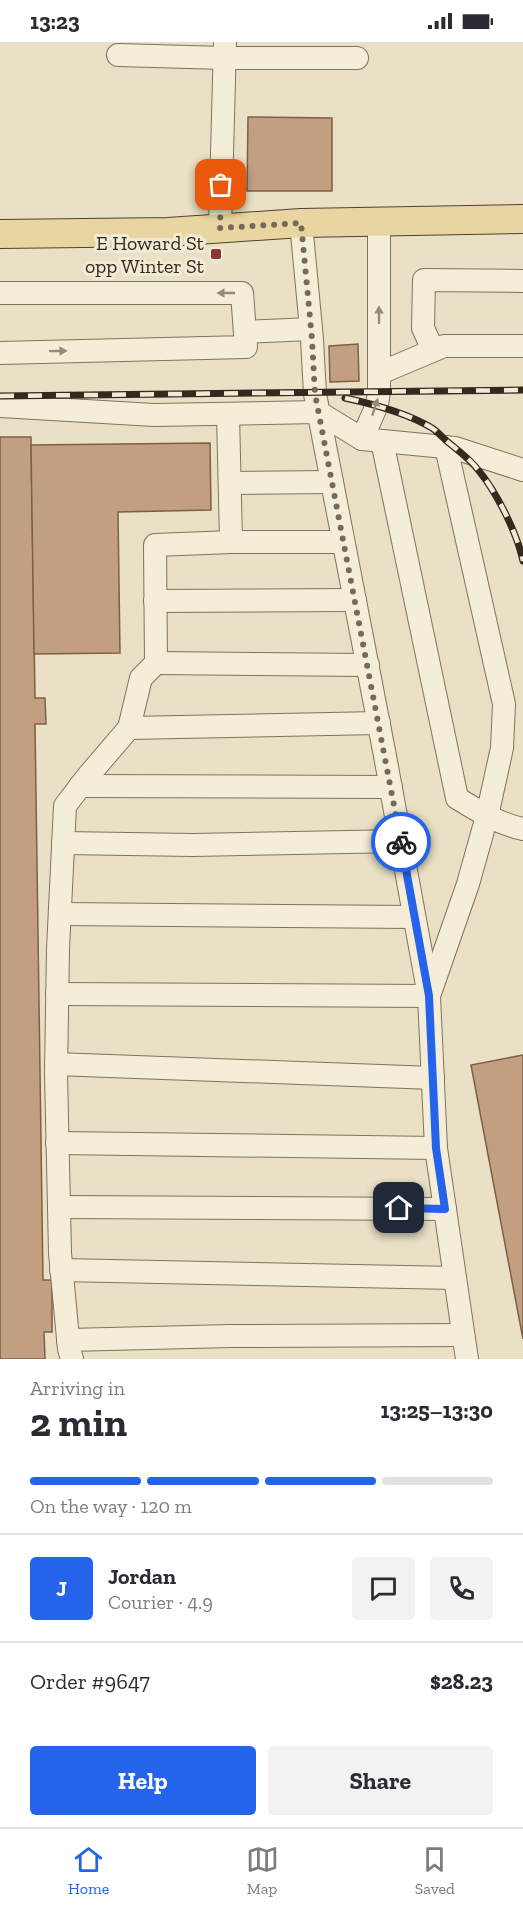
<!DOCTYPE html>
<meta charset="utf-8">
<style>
:root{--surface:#fff;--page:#f2f2f3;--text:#2b2b33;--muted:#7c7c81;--line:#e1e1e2;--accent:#2563eb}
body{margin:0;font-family:"Zilla Slab",serif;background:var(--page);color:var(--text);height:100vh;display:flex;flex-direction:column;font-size:22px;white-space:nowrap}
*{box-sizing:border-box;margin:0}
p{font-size:20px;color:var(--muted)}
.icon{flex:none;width:33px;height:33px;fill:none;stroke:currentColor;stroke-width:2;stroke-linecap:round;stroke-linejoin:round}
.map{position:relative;height:1317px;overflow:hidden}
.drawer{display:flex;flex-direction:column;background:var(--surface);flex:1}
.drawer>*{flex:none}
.pin{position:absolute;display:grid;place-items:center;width:51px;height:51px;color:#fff;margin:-26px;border-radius:12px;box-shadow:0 3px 9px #0006}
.courier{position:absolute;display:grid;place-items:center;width:60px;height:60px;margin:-30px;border:4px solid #2563eb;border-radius:50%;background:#fff;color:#222;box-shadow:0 2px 8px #0007}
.summary em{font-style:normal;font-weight:800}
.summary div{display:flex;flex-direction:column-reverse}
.summary{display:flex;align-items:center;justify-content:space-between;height:102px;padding:0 30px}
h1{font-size:39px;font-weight:800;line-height:45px}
.bar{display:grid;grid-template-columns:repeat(4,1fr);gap:9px 6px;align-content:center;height:72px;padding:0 30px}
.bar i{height:8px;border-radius:4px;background:var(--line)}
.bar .on{background:var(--accent)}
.bar p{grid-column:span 4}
.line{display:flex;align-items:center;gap:15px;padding:0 30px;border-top:2px solid var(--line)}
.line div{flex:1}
.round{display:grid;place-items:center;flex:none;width:63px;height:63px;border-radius:6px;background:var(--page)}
.primary-button{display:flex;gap:12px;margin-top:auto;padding:12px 30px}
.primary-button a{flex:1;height:69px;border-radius:6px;background:var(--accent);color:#fff;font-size:24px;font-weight:800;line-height:69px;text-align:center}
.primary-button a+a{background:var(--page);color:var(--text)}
.status{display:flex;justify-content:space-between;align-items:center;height:42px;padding:0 30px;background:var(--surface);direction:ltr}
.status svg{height:16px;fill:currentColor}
.menu{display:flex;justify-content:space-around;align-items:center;height:84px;border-top:2px solid var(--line);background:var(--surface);font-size:16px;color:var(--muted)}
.menu a{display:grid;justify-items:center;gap:3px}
.menu .on{color:var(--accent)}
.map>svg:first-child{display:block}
</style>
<div class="status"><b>13:23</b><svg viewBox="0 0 49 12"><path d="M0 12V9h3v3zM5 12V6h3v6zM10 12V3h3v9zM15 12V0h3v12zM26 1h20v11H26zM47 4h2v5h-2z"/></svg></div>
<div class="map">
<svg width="523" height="1317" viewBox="0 0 523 1317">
<rect width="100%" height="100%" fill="#e9e0c5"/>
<g fill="#c29f80" stroke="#7e5f46" stroke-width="1.5">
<path d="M248 75 332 76V149H247Z"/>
<path d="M358 302 359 339 330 340 329 304Z"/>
<path d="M0 395H31L35 656H45L46 682H35L43 1238H52V1290H44L45 1317H0Z"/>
<path d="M210 401 211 468 118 470 120 611 34 612 31 403Z"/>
<path d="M523 1013V1297L471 1023Z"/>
</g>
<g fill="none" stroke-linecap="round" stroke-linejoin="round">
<defs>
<g id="minor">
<path d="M118 13 224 16H357"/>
<path d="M301 181 312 297 315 352 385 714 429 954 436 1106 467 1317"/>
<path d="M220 186 225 0"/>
<path d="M0 251H242L246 305 0 311"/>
<path d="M245 290 311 287"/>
<path d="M433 308 423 286 424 238 523 239"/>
<path d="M380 331 444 304H523"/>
<path d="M0 364 154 373 318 370 362 397 455 406 523 428"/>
<path d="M362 397 377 363 379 349V179"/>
<path d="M382 399 457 756C478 769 499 782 523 787"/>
<path d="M230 441 332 440"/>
<path d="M231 500H343"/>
<path d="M155 559 355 558"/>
<path d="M156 621 368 623"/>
<path d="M129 686 379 681"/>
<path d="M80 744 391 745"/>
<path d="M63 801 193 803 401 799"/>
<path d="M60 872 414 875"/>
<path d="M57 952 429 954 468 842 487 774 502 706 504 662 446 405"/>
<path d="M56 1022 433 1036"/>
<path d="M57 1101 436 1106"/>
<path d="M59 1165 445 1167"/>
<path d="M61 1228 455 1236"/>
<path d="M68 1298 231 1294 463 1293"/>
<path d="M72 1317 69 1307 60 1211 56 1031 58 907 65 764 88 734 129 686 141 636 156 621 155 503 231 500 228 372"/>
</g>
<path id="major" d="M0 192 168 190 301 181 523 177"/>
</defs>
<use href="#minor" stroke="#82725d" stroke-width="24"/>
<use href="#major" stroke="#504131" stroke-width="30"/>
<use href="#minor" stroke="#f4edd7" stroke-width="22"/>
<use href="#major" stroke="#e8d5a1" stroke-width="28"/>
<defs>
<g id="rail">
<path d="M0 354 523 348"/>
<path d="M345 356C373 362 407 371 432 386 438 390 443 396 449 401 459 409 471 418 479 429 497 451 517 491 523 519"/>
</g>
</defs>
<use href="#rail" stroke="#332a1f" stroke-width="7"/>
<use href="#rail" stroke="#f1ead4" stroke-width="4.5" stroke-dasharray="14" stroke-linecap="butt"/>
</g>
<defs><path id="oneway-solid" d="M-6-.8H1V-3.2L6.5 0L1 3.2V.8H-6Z" transform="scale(1.5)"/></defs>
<g fill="#948c7b">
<use href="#oneway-solid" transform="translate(226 251) rotate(180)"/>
<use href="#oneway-solid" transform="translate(379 273) rotate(-90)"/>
<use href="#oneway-solid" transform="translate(58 309) rotate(-1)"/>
<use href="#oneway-solid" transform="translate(375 365) rotate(-72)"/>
</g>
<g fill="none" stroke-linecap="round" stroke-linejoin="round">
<path stroke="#736a59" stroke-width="6" stroke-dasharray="0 10.8" d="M221 143 220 186 301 181 312 297 315 352 401 800"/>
<path stroke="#2563eb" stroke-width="8" d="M399 1166 445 1167 436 1106 429 954 401 800"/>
</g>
<rect fill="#8a3834" stroke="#f1ead4" stroke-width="2" x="210" y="206" width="12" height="12" rx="3"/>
<g text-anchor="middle" stroke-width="6" stroke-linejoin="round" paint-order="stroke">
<g font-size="20" fill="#332a1f" stroke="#f1ead4" text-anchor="end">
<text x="204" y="208">E Howard St<tspan x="204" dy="23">opp Winter St</tspan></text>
</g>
</g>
</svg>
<div class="pin" style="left:221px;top:143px;background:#ea580c"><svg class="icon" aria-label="bag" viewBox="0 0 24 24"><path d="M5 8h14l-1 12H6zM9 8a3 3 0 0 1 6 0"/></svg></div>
<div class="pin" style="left:399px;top:1166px;background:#1f2937"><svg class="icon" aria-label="home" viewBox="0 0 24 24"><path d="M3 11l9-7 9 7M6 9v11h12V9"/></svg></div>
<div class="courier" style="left:401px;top:800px"><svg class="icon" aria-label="bike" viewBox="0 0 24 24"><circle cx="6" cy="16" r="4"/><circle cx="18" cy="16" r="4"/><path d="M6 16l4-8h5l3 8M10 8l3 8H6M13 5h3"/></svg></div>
</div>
<section class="drawer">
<div class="summary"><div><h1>2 min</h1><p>Arriving in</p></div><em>13:25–13:30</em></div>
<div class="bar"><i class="on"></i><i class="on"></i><i class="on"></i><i></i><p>On the way · 120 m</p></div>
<div class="line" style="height:108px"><b class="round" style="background:var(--accent);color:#fff">J</b><div><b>Jordan</b><p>Courier · 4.9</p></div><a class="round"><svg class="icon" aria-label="chat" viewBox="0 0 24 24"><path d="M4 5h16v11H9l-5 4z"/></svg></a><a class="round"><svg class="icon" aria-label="phone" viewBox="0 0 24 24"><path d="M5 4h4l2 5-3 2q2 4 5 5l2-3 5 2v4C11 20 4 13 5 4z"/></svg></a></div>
<div class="line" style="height:78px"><div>Order #9647</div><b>$28.23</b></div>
<div class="primary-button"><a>Help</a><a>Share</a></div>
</section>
<nav class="menu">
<a class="on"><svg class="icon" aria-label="home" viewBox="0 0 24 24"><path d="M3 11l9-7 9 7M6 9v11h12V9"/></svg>Home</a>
<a><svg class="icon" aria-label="map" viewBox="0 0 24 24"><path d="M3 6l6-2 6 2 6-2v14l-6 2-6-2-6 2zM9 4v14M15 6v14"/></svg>Map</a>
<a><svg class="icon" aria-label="saved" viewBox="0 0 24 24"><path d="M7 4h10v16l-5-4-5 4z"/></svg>Saved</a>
</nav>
